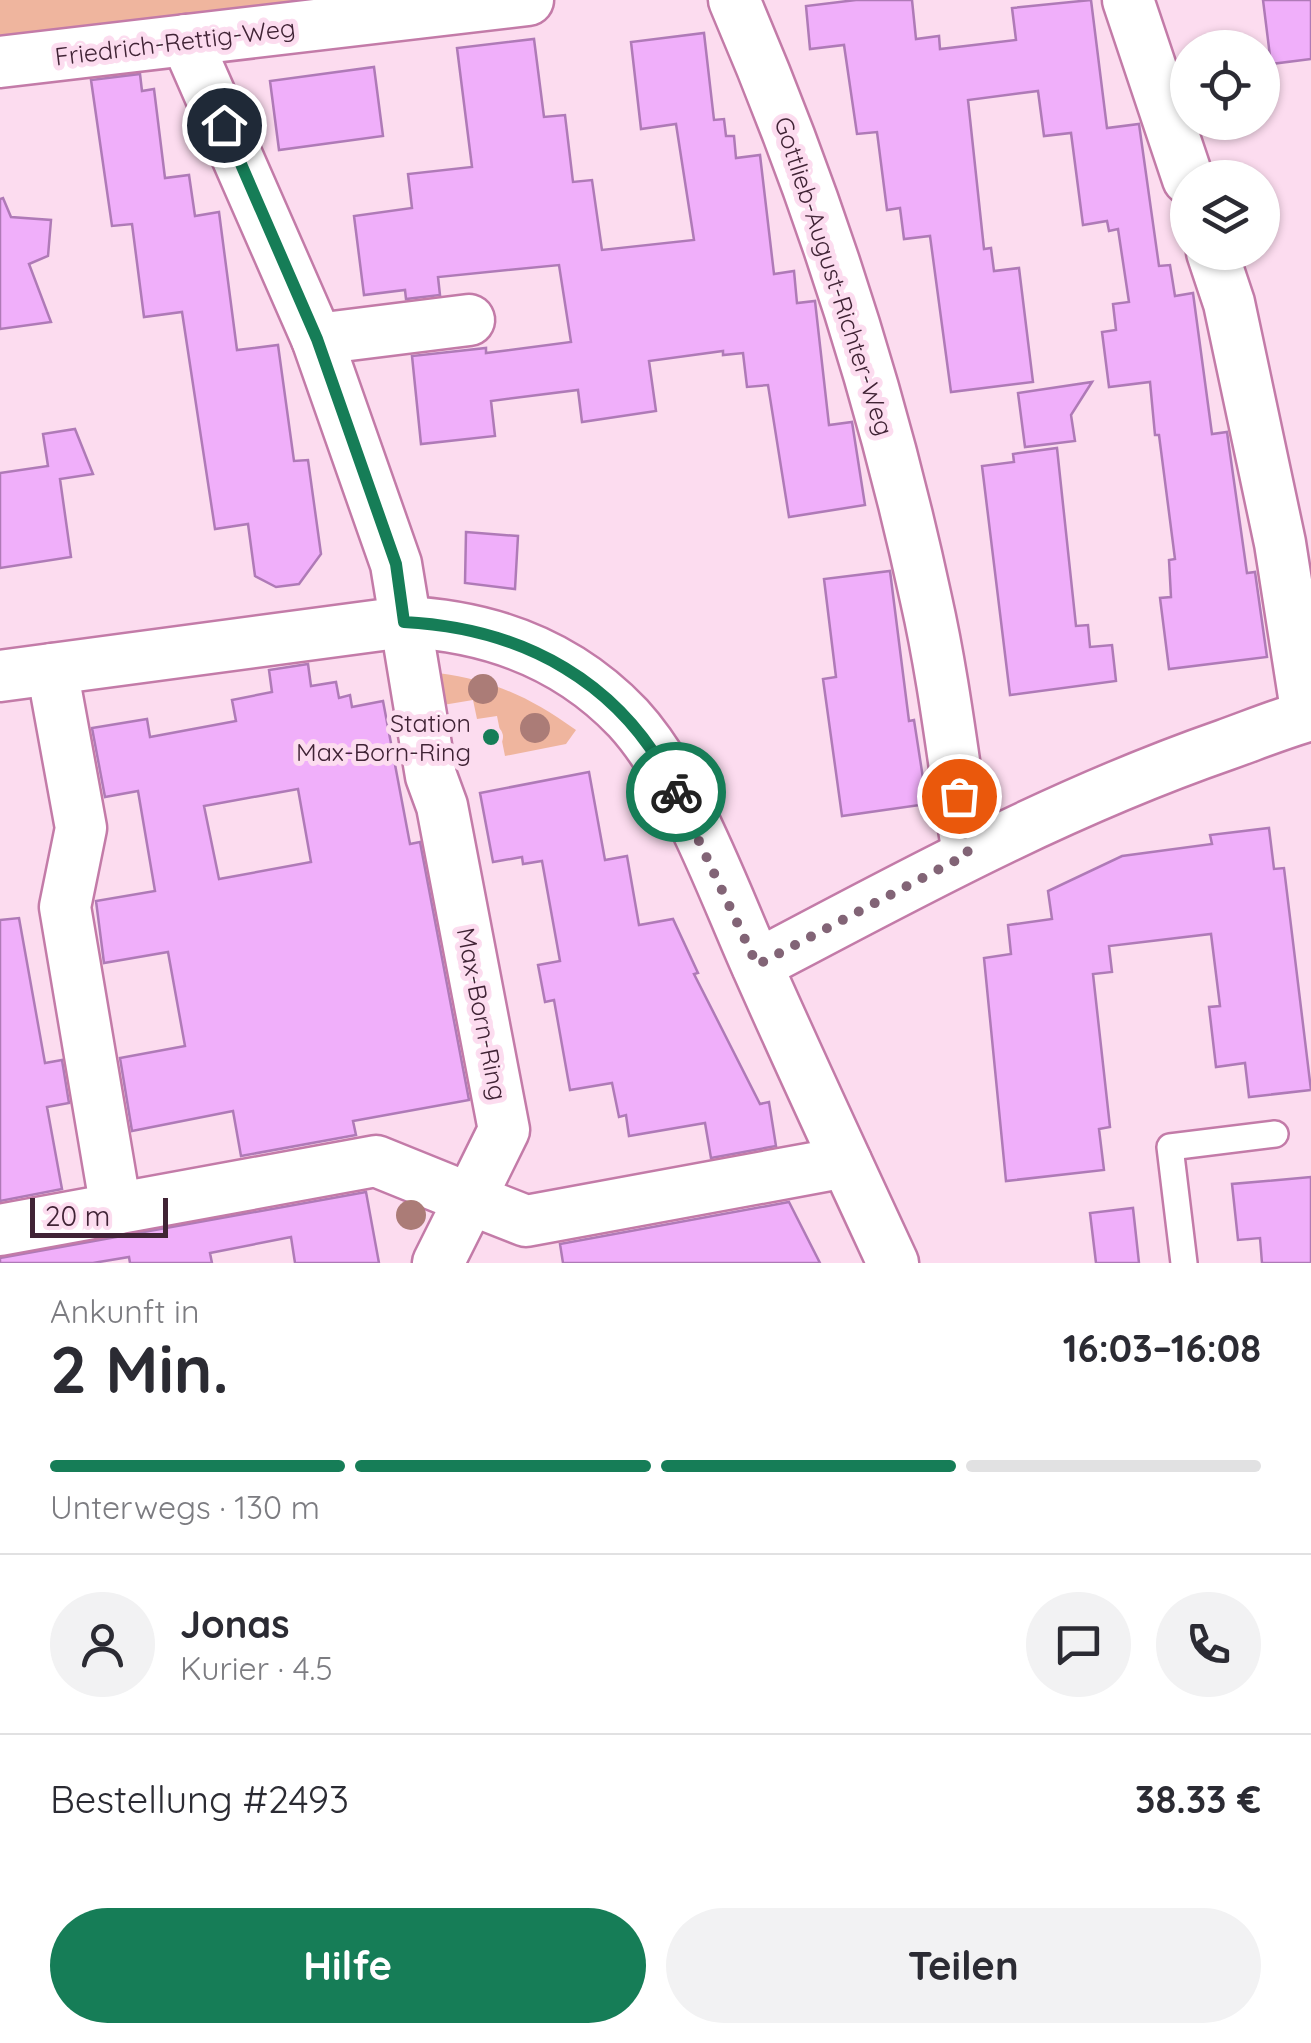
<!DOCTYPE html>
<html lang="de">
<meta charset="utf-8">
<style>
:root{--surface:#fff;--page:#f2f2f3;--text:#2b2b33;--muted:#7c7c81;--line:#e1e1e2;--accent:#167d57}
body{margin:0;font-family:Quicksand,sans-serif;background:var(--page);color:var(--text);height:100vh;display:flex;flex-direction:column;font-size:38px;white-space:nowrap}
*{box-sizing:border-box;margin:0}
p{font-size:32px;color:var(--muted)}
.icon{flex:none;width:55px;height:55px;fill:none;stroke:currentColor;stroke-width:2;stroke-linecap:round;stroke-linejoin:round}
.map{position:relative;height:1263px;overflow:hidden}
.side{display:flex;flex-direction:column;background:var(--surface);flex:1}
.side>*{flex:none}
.controls{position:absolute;left:1170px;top:30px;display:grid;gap:20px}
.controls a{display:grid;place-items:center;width:110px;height:110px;border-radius:50%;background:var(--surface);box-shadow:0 2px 8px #0004;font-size:50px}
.scale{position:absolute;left:30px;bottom:25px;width:138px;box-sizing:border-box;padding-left:10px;border:5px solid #402335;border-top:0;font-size:28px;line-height:35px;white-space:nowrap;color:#402335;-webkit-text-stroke:8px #fcdcef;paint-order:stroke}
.pin{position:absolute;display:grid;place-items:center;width:85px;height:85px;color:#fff;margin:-42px;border:5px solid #fff;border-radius:50%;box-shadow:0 2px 10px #0007}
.courier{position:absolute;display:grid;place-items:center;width:100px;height:100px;margin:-50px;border:8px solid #167d57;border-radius:50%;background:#fff;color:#222;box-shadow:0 2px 12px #0007}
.summary em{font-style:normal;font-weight:800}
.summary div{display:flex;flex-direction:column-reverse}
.summary{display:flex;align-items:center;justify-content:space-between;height:170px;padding:0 50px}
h1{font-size:65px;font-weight:800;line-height:75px}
.bar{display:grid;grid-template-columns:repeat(4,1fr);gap:15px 10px;align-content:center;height:120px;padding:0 50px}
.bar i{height:12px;border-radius:8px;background:var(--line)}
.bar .selected{background:var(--accent)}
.bar p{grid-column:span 4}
.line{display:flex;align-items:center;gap:25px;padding:0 50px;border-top:2px solid var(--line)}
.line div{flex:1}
.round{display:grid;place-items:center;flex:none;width:105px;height:105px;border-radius:52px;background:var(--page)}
.primary-button{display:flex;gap:20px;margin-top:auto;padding:20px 50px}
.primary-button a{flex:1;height:115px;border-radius:60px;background:var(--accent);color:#fff;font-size:40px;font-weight:800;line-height:115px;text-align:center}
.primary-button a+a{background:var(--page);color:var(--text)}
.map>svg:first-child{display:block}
</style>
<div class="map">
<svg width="1311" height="1263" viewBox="0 0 1311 1263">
<rect width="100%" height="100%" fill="#fcdcef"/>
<g fill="#efb59e">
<path d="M0 0H305L0 35Z"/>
<path d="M438 673C496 681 529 697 576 730L566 744 505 756 497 716 477 719 473 700 437 706Z"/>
</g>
<g fill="#f0affa" stroke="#af7ab7" stroke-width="2.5" fill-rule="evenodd">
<path d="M856 0H912L916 39 939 36 940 49 1016 40 1012 8 1091 0 1107 128 1139 124 1159 266 1170 265 1175 296 1193 293 1212 434 1227 432 1247 573 1255 572 1267 657 1169 669 1160 598 1171 597 1169 560 1175 559 1159 435H1155L1150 382 1109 387 1102 332 1116 330 1113 304 1129 302 1118 229 1109 231 1107 221 1083 225 1071 133 1044 136 1038 91 968 100 984 249 991 248 994 271 1019 268 1033 382 951 392 930 236 904 239 900 208 887 210 877 132 857 134 844 45 810 49 806 6Z"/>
<path d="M1263 0H1311V59L1271 64Z"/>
<path d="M704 33 714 120 724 119 726 136H734L736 158 760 155 774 274 794 271 797 303 815 301 829 425 852 422 865 505 789 517 768 385 747 387 743 353 723 355V351L649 361 656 411 582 422 578 390 491 401 495 436 421 444 412 356 486 348V353L571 342 559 265 438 277 440 295 406 299 405 290 364 295 354 216 412 208 408 174 472 167 457 48 534 39 544 117 565 115 573 182 592 180 602 250 694 240 676 124 641 129 631 42Z"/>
<path d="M374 67 383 136 279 150 270 81Z"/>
<path d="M140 74 142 91 154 89 165 178 189 175 195 216 219 212 237 350 278 345 294 461 308 460 321 554 299 584 276 587 255 576 248 524 215 529 182 312 144 317 132 224 112 226 91 80Z"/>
<path d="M3 198 11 217 51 220 48 256 29 264 51 322 0 329V199Z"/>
<path d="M1092 382 1071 415 1075 441 1025 447 1018 393Z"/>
<path d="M75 429 93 474 60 479 71 557 0 568V473L48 466 43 434Z"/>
<path d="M1057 448 1076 626 1088 625 1090 647 1112 645 1116 681 1010 695 982 466 1014 462 1013 454Z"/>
<path d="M466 532 518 536 515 589 465 583Z"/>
<path d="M890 571 909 721 914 720 927 804 842 816 823 679 836 677 824 579Z"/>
<path d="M308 664 311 686 336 682 339 698 350 695 352 707 383 701 410 844 420 842 469 1100 353 1121 356 1135 241 1156 233 1111 132 1131 120 1058 185 1046 168 952 104 963 96 901 155 891 138 791 105 797 92 728 147 719 150 737 236 721 232 700 272 692 269 670ZM298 789 311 862 219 879 204 806Z"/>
<path d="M589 772 605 860 627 856 639 925 673 919 698 973 694 974 760 1104 769 1102 776 1146 711 1158 705 1123 629 1136 626 1115 619 1117 612 1083 570 1090 554 1000 545 1002 538 965 560 961 542 861 523 864 522 857 493 862 480 793Z"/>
<path d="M1269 828 1274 869 1284 868 1311 1090 1249 1097 1245 1063 1216 1067 1209 1007 1220 1006 1211 934 1109 946 1112 972 1093 974 1110 1127 1099 1129 1104 1170 1006 1181 984 958 1011 954 1008 925 1052 919 1048 891 1122 856 1212 844 1210 835Z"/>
<path d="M19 918 45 1063 62 1060 69 1103 47 1107 62 1189 0 1201V920Z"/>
<path d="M1311 1177V1263H1262L1260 1238 1238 1240 1232 1184Z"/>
<path d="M366 1192 379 1263H295L291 1237 210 1253 212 1263H130L129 1257 93 1263H0V1258Z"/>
<path d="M789 1202 820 1263H563L560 1244Z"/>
<path d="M1133 1208 1139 1263H1096L1090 1213Z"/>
</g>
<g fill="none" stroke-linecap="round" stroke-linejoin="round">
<defs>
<path id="lane" d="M1184 1263 1170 1147 1275 1134"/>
<g id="street">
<path d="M734 0C817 193 882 394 926 599 945 683 954 769 968 854"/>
<path d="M1128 0 1188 179"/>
<path d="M186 40 317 339 396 564 431 776 442 806 504 1130 470 1199 526 1221 846 1162"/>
<path d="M0 62 528 0"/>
<path d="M1212 252 1229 303 1280 543 1307 716"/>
<path d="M317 339 469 320"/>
<path d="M52 669 81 828 65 907 116 1209"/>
<path d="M0 676 404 622C490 626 568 655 628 718 683 778 721 884 754 959 799 1061 846 1162 893 1263"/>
<path d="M757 965C910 884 1061 802 1225 745 1253 735 1282 723 1311 715"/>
<path d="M0 1230 376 1161 470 1199 438 1263"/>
</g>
</defs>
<use href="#lane" stroke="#c37ba8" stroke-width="30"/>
<use href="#street" stroke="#c37ba8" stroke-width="55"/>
<use href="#lane" stroke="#fff" stroke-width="25"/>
<use href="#street" stroke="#fff" stroke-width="50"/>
</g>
<g fill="#ab7c77">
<circle cx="483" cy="689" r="15"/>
<circle cx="535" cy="728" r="15"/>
<circle cx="411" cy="1215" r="15"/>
</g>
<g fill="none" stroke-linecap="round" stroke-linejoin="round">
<path stroke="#826476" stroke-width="10" stroke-dasharray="0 18" d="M676 792 757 965 968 854 959 796"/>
<path stroke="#167d57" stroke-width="12" d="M224 125 317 339 396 564 404 622C523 628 623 682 676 792"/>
</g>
<circle fill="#167d57" stroke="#fcdcef" stroke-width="4" cx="491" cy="737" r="10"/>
<g text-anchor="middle" stroke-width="10" stroke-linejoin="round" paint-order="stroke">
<g font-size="25" fill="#402335" stroke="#fcdcef">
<text transform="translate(175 42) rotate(-7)" y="9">Friedrich-Rettig-Weg</text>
<text transform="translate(834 276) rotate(72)" y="9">Gottlieb-August-Richter-Weg</text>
<text transform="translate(482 1014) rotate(79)" y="9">Max-Born-Ring</text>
</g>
<g font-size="25" fill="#402335" stroke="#fcdcef" text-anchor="end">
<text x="471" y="732">Station<tspan x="471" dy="29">Max-Born-Ring</tspan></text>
</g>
</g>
</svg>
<div class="controls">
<a><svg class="icon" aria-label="locate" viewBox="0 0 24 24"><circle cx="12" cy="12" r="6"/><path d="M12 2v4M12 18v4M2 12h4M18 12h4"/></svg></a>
<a><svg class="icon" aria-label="layers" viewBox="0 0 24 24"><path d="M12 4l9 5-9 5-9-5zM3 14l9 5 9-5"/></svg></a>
</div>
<div class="scale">20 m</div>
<div class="pin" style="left:959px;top:796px;background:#ea580c"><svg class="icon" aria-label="bag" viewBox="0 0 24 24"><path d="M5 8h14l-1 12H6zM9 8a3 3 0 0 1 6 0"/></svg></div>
<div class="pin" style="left:224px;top:125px;background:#1f2937"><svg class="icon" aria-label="home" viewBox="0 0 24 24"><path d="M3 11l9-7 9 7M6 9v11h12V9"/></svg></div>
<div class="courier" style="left:676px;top:792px"><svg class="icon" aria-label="bike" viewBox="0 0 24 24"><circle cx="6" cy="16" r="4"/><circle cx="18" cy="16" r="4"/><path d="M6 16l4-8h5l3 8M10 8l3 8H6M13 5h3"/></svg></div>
</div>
<section class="side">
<div class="summary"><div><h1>2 Min.</h1><p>Ankunft in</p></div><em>16:03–16:08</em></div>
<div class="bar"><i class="selected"></i><i class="selected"></i><i class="selected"></i><i></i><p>Unterwegs · 130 m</p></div>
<div class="line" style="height:180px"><a class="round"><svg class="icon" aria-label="person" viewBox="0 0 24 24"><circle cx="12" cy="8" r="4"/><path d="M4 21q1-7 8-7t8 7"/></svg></a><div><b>Jonas</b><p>Kurier · 4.5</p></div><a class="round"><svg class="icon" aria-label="chat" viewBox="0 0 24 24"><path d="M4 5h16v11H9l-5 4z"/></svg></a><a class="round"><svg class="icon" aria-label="phone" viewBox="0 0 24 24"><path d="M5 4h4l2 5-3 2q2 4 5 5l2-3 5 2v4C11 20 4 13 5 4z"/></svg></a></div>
<div class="line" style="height:130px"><div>Bestellung #2493</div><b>38.33 €</b></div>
<div class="primary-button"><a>Hilfe</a><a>Teilen</a></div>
</section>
